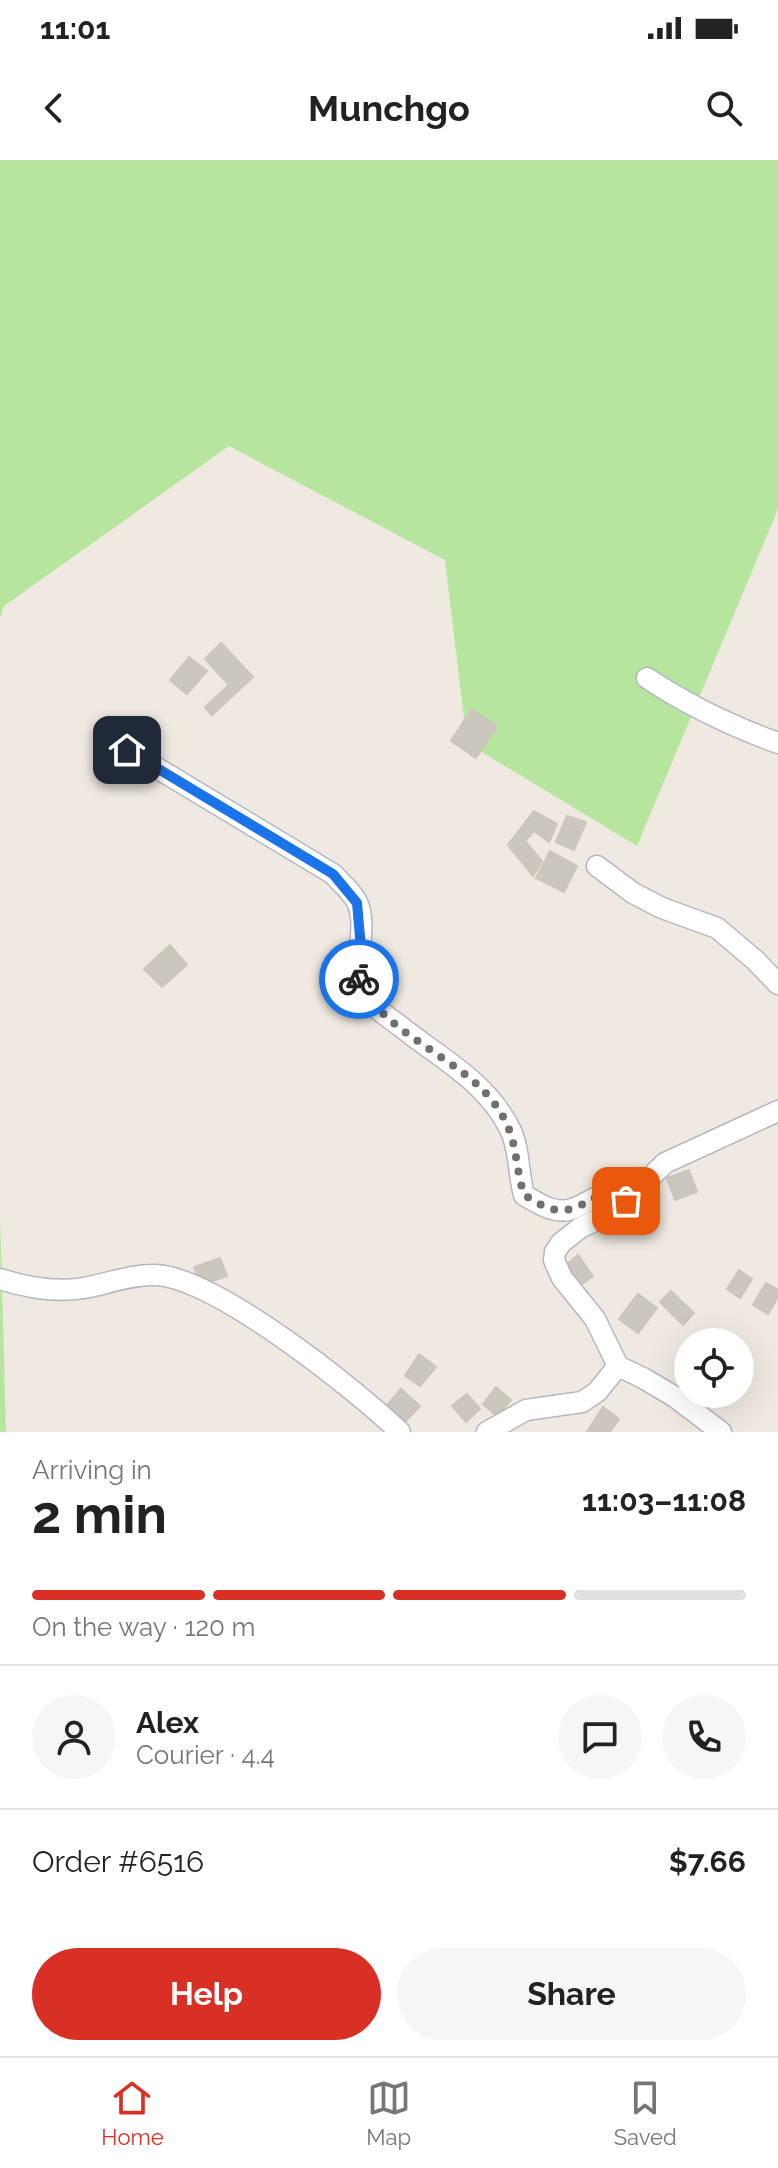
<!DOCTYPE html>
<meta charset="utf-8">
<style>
:root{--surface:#fff;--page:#f6f6f6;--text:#222;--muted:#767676;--line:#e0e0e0;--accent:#d93025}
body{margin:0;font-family:Raleway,sans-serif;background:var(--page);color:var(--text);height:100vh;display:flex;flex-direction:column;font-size:30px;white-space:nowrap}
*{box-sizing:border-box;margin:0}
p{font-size:26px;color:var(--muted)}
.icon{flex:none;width:44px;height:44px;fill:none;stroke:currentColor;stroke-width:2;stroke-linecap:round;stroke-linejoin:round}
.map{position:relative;height:1272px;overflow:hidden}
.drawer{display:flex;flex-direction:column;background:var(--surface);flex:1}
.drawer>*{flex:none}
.tools{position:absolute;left:674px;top:1168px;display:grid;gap:16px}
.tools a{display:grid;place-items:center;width:80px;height:80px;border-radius:50%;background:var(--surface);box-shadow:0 8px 32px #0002;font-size:40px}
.pin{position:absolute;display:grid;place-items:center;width:68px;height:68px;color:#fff;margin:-34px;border-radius:16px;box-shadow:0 4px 12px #0006}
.courier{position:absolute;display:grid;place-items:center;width:80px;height:80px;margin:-40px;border:6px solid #1a73e8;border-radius:50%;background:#fff;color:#222;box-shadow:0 2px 10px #0007}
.headline em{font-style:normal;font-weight:700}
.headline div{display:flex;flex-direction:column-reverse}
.headline{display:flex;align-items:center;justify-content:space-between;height:136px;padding:0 32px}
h1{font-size:52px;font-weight:700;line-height:60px}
.bar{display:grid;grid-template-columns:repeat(4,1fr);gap:12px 8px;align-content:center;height:96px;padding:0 32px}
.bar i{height:10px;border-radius:6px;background:var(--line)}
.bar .selected{background:var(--accent)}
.bar p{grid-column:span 4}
.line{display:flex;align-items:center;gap:20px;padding:0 32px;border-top:2px solid var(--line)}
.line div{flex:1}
.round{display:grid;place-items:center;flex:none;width:84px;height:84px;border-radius:42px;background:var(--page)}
.action{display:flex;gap:16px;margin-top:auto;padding:16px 32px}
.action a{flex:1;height:92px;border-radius:48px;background:var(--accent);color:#fff;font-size:32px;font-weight:700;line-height:92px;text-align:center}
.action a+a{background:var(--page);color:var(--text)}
.status{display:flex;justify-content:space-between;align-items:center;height:56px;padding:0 40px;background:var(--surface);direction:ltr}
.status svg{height:22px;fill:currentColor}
header{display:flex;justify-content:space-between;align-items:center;height:104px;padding:0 32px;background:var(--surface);font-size:36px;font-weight:700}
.dock{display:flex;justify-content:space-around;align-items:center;height:112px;border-top:2px solid var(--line);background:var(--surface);font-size:22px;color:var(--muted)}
.dock a{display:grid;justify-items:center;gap:4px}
.dock .selected{color:var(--accent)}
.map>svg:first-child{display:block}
</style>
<div class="status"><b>11:01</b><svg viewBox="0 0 49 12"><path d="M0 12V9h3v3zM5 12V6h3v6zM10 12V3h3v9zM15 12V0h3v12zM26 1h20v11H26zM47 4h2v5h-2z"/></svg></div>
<header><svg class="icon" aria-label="back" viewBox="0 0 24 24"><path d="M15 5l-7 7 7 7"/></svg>Munchgo<svg class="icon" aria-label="search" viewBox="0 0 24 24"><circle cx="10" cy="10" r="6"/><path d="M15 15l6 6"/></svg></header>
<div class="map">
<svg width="778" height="1272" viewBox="0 0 778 1272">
<rect width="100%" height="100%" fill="#efe9e1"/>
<g fill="#b6e59e">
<path d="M0 0H778V349L637 686 467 583 445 400 229 286 4 446 0 458Z"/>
<path d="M0 1055 6 1272H0Z"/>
</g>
<g fill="#cbc7bf" stroke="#cbc5ba" stroke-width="2">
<path d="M221 483 253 517 212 555 205 547 229 525 205 499Z"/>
<path d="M189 497 207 511 187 534 170 520Z"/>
<path d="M472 549 497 566 476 598 451 581Z"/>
<path d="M534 651 557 664 549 682 534 671 525 681 542 701 533 716 508 685Z"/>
<path d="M567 656 586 662 574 690 556 682Z"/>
<path d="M550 691 577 706 564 732 536 718Z"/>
<path d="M170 785 187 805 162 827 144 809Z"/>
<path d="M689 1010 697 1032 675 1040 667 1018Z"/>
<path d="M578 1095 593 1116 579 1126 565 1106Z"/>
<path d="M220 1098 227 1116 201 1125 194 1107Z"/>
<path d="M739 1110 752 1119 740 1138 727 1129Z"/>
<path d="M766 1123 778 1130V1137L768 1154 753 1145Z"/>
<path d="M671 1131 694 1153 683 1165 660 1142Z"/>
<path d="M638 1134 657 1148 638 1173 619 1159Z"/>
<path d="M419 1194 436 1207 420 1226 405 1216Z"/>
<path d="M496 1227 511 1240 497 1256 483 1244Z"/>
<path d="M401 1229 420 1246 405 1262 387 1245Z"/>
<path d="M467 1234 480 1249 466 1262 452 1246Z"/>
<path d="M603 1247 619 1259 610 1272H587Z"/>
</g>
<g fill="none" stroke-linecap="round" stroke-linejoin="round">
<defs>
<g id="minor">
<path d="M647 518C689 546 731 566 778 583"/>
<path d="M127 590 333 714C341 723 352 732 357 742 370 770 349 806 364 833 371 846 388 857 400 866 441 899 486 921 510 969 520 989 518 1014 524 1035 538 1043 555 1055 572 1049 594 1042 600 1026 626 1041"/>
<path d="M597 706 633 733 662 748 717 768 755 800 778 824"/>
<path d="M0 1119C28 1128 55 1133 84 1128 107 1124 132 1114 156 1115 216 1118 355 1229 400 1272"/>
<path d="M487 1272 526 1250 582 1242 597 1232 618 1206"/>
<path d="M721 1272 675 1237 643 1218 618 1206 595 1159 562 1118 554 1100 555 1092 561 1083 580 1068 607 1055 626 1041 665 1003 778 951"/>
</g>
</defs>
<use href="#minor" stroke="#b4b7c1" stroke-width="23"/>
<use href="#minor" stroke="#fff" stroke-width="20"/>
</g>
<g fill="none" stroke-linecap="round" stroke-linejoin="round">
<path stroke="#726f6d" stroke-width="8" stroke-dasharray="0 14.4" d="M359 819C378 871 460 897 494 943 519 976 513 999 524 1035 535 1041 547 1050 559 1050 586 1052 596 1023 626 1041"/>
<path stroke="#1a73e8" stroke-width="10" d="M127 590 333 714 357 743 361 788 359 819"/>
</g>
</svg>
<div class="tools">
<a><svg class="icon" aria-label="locate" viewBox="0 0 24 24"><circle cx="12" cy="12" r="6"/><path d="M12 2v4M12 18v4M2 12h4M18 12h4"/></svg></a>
</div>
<div class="pin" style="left:626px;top:1041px;background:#ea580c"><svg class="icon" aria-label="bag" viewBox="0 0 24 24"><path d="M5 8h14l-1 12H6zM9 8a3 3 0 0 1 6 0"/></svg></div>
<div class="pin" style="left:127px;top:590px;background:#1f2937"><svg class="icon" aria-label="home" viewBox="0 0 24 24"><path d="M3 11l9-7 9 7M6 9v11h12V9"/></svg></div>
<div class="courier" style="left:359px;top:819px"><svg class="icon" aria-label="bike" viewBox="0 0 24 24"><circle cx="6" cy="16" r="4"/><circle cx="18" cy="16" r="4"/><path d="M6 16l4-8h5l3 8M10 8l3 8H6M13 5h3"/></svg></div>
</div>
<section class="drawer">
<div class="headline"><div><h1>2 min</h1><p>Arriving in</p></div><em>11:03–11:08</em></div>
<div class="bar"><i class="selected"></i><i class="selected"></i><i class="selected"></i><i></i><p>On the way · 120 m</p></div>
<div class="line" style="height:144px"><a class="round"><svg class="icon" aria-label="person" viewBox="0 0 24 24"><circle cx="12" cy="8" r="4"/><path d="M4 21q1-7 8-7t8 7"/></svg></a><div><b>Alex</b><p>Courier · 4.4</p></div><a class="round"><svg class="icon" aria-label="chat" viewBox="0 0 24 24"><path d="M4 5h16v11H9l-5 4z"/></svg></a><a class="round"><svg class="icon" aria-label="phone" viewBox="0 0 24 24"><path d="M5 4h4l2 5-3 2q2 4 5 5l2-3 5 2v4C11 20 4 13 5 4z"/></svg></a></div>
<div class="line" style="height:104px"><div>Order #6516</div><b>$7.66</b></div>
<div class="action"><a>Help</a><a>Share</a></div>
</section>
<nav class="dock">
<a class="selected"><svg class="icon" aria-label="home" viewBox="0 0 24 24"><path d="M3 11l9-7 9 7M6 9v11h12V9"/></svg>Home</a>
<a><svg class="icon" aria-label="map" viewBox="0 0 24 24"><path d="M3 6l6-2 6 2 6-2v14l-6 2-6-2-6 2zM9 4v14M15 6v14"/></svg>Map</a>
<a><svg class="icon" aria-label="saved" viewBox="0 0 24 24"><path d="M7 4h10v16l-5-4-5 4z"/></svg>Saved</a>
</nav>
